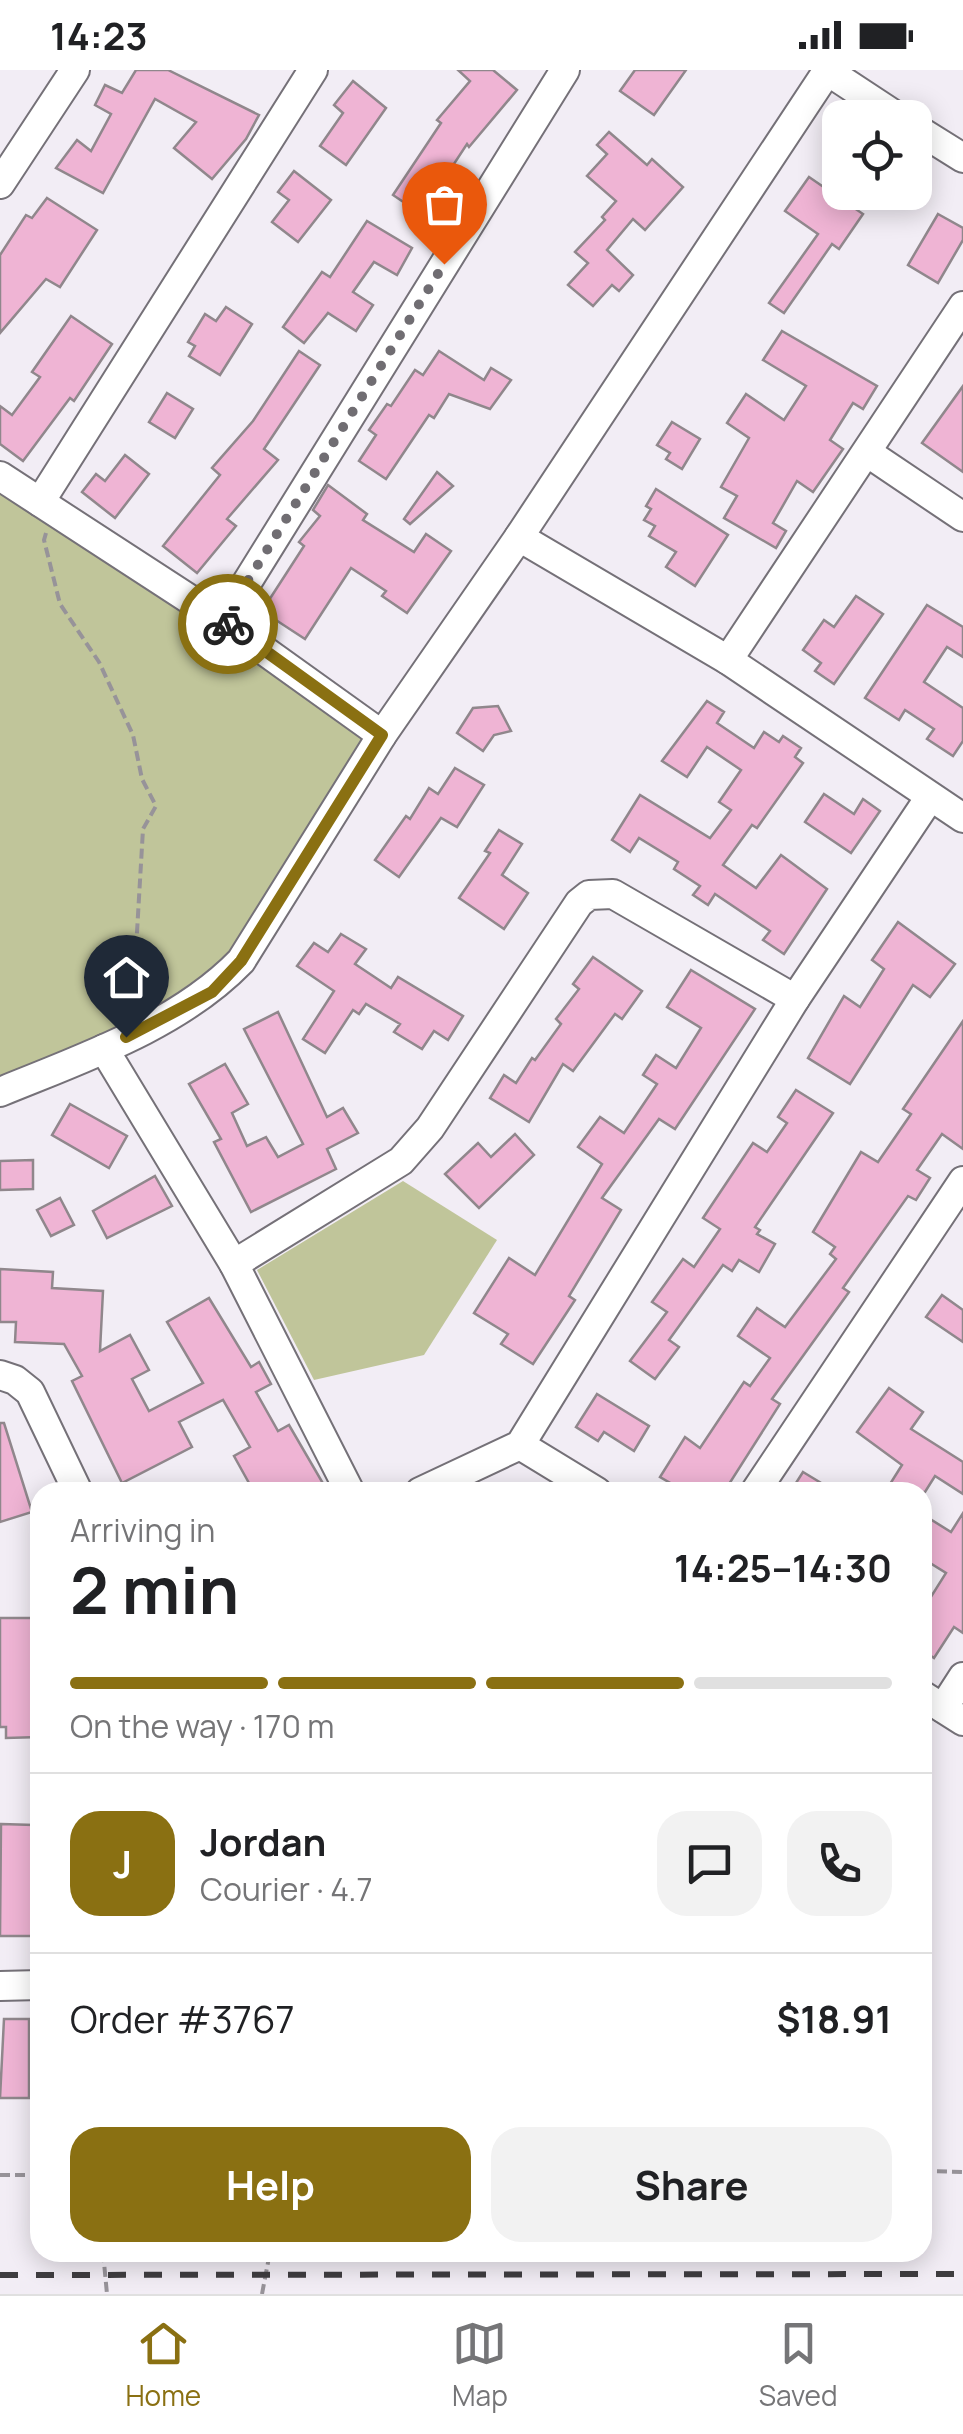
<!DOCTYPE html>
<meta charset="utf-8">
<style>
:root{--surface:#fff;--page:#f2f2f2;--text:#202124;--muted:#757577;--line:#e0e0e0;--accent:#8a7012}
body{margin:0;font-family:Manrope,sans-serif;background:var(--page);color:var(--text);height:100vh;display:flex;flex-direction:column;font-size:38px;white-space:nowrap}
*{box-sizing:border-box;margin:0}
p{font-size:32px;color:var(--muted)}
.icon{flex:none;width:55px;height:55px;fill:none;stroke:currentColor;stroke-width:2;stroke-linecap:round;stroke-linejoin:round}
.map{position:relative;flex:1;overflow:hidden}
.details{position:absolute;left:30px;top:1412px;width:902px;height:780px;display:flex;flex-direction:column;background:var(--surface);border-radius:30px;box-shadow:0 5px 25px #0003}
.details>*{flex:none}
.buttons{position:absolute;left:822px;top:30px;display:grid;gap:20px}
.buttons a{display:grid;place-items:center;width:110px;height:110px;border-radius:20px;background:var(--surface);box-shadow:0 5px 25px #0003;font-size:50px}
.pin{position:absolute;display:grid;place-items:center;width:85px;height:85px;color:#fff;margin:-102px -42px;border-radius:50% 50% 50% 0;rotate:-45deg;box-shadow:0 0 10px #0007}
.pin .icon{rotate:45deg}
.courier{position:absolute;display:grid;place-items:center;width:100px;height:100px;margin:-50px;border:8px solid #8a7012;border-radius:50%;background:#fff;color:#222;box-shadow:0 2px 12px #0007}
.overview em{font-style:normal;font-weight:700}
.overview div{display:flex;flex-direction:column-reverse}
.overview{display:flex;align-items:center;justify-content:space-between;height:170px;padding:0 40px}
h1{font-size:65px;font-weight:700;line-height:75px}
.bar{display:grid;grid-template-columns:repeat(4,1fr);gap:15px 10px;align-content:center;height:120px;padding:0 40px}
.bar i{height:12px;border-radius:8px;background:var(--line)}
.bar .active{background:var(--accent)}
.bar p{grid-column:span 4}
.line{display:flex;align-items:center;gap:25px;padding:0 40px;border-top:2px solid var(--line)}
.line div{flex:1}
.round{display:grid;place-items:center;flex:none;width:105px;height:105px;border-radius:30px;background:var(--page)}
.cta{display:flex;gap:20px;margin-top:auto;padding:20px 40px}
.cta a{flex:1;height:115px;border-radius:30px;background:var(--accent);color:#fff;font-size:40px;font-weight:700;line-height:115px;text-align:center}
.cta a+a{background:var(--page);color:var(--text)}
.status{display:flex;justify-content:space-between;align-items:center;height:70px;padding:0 50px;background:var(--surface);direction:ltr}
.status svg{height:28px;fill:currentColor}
.dock{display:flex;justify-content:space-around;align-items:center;height:140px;border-top:2px solid var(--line);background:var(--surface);font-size:28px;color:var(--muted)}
.dock a{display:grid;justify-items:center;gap:5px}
.dock .active{color:var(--accent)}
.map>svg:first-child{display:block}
</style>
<div class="status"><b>14:23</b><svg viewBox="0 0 49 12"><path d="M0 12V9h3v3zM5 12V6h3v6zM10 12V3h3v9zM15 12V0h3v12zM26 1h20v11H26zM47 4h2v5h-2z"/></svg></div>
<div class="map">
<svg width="963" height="2224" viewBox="0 0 963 2224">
<rect width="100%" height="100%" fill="#f2edf5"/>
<g fill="#c0c59a">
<path d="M0 419 376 666 208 917 0 1016Z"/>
<path d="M403 1111 497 1170 424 1285 314 1310 257 1200Z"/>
</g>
<g fill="#efb4d4" stroke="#90878c" stroke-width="2.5">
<path d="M136 0H168L259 45 246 69 212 109 174 78 196 52 155 29 103 123 56 98 77 70 91 81 111 44 95 35 105 15 122 23Z"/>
<path d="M458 0H493L517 20 469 77 467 74 421 144 393 125 441 53 437 50 470 11Z"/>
<path d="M635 0H686L654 45 620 21Z"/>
<path d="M353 11 386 38 346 95 320 76 343 43 334 35Z"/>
<path d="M609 62 647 95 652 89 683 117 645 160 633 149 607 180 633 205 619 221 612 215 593 236 568 215 588 193 575 182 605 150 602 147 616 131 587 106 607 84 597 75Z"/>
<path d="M294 101 331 130 298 172 272 152 289 130 278 122Z"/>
<path d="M809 107 863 144 839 179 832 174 784 243 769 233 818 164 785 141Z"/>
<path d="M47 128 97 160 60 217 46 209 0 263V185L26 145 32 148Z"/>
<path d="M938 144 963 158V170L938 213 908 195Z"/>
<path d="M367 151 412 178 397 205 374 192 353 222 373 235 356 261 328 243 304 273 283 257 322 202 330 207Z"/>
<path d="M226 237 252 254 220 305 189 286 195 276 188 272 205 244 216 251Z"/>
<path d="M71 246 112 274 74 331 70 328 23 391 0 374V336L12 345 40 307 32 302Z"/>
<path d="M782 261 877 316 863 339 853 333 830 370 843 379 813 422 797 411 773 453 786 461 776 478 724 448 737 426 721 417 749 368 727 353 746 324 784 350 806 316 763 290Z"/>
<path d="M299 281 320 295 264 379 278 390 227 449 236 456 197 503 163 476 220 405 212 398 253 351Z"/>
<path d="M439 281 484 310 491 298 511 310 490 339 449 324 434 348 429 345 386 409 359 391 376 365 369 360 387 334 391 336 415 300 423 305Z"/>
<path d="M963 316V402L922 373Z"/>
<path d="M167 323 193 339 175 368 149 352Z"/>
<path d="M672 352 700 369 682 399 666 389 670 383 657 375Z"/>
<path d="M125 385 149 404 115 448 82 422 96 404 105 411Z"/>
<path d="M437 402 453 416 410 454 404 449Z"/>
<path d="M328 415 367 444 363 450 414 482 426 464 451 481 407 543 382 526 386 521 351 498 305 569 262 541 304 476 299 472 320 446 313 440Z"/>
<path d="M656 419 728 465 695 516 666 497 676 482 649 466 655 456 644 450 651 439 646 436Z"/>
<path d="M856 526 883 544 834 614 815 601 821 593 803 580 824 550 834 557Z"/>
<path d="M927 535 963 557V587L947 577 924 612 963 638V671L953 686 927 669 934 659 905 640 899 650 865 628Z"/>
<path d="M707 631 724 642 717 653 754 678 764 662 779 672 783 666 801 678 795 687 803 693 757 758 752 755 723 795 756 818 781 785 827 819 784 884 763 870 770 861 715 824 708 835 693 825 700 816 674 799 678 792 639 768 630 782 612 770 640 725 710 768 731 740 719 732 741 700 707 677 687 707 662 691Z"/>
<path d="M498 636 511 661 494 665 483 681 457 663 473 638Z"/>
<path d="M455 698 484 715 457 757 441 748 399 807 375 790 406 746 410 749 429 718 438 724Z"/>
<path d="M824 724 854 744 863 729 880 741 851 783 805 752Z"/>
<path d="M499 760 522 774 502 805 528 823 504 859 459 828 490 783 485 781Z"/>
<path d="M898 852 955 894 930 927 913 915 850 1014 808 988 844 926 860 937 884 899 872 890Z"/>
<path d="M341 864 366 879 355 894 391 918 398 907 463 946 448 970 434 961 422 979 394 962 400 954 366 934 359 944 353 940 325 983 303 969 334 921 297 896 314 873 328 882Z"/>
<path d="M593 887 642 921 622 949 615 944 573 1001 563 994 529 1052 490 1028 504 1005 516 1013 532 988 535 990 561 954 556 949 579 919 573 914Z"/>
<path d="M691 900 755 939 675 1059 659 1049 602 1128 621 1140 569 1226 575 1230 533 1294 501 1274 508 1264 474 1243 509 1188 535 1205 602 1094 578 1077 600 1047 624 1063 657 1014 643 1005 656 985 676 998 701 958 667 937Z"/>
<path d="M278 942 327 1047 343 1038 358 1063 327 1079 336 1099 251 1142 214 1072 221 1069 189 1014 225 994 248 1034 232 1043 247 1076 266 1067 278 1087 303 1074 244 959Z"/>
<path d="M963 951V1079L942 1064 917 1100 930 1108 916 1130 908 1126 843 1218 849 1222 772 1329 780 1334 724 1422H686L660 1407 685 1367 700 1378 744 1312 750 1316 770 1288 738 1266 757 1238 785 1257 836 1189 830 1184 835 1177 813 1162 861 1082 878 1092 911 1044 903 1039Z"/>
<path d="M796 1020 833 1043 755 1157 760 1160 757 1164 775 1174 759 1202 739 1190 732 1201 723 1195 669 1270 679 1277 655 1309 630 1291 667 1242 652 1232 683 1189 694 1197 720 1159 703 1148 753 1073 767 1082 787 1053 778 1047Z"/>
<path d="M70 1034 127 1066 109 1098 52 1065Z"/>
<path d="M515 1064 534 1085 479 1138 445 1104 478 1073 491 1087Z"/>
<path d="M33 1090V1119L0 1120V1091Z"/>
<path d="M155 1106 172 1136 107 1168 93 1141Z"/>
<path d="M60 1128 74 1155 51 1166 37 1140Z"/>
<path d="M0 1199 53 1202 52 1218 103 1221 100 1281 130 1265 149 1300 132 1309 149 1341 203 1313 167 1252 209 1228 251 1297 259 1292 271 1314 256 1322 278 1361 289 1355 328 1422H254L234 1386 250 1377 223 1330 179 1352 192 1377 122 1413 72 1311 82 1306 64 1274 15 1272 16 1252H0Z"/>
<path d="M942 1225 963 1240V1272L926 1247Z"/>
<path d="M889 1318 923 1342 911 1359 963 1392V1424L935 1406 925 1422H885L902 1395 857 1362Z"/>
<path d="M597 1324 649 1356 634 1381 604 1362 598 1371 576 1357Z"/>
<path d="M0 1353H4L32 1442 0 1452Z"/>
<path d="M803 1402 836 1422H804L794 1416Z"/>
<path d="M963 1443V1563L954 1557 934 1588 922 1580V1541L946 1503 922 1488V1444L951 1462Z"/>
<path d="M0 1548H40V1667L6 1668V1657H0Z"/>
<path d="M1 1754 34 1755V1777H40V1866H0Z"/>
<path d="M4 1949H29V2028H0Z"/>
</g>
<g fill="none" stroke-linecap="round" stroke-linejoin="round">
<defs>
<g id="street">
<path d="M826 0 899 48"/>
<path d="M915 58 963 88"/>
<path d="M0 114 75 0"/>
<path d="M868 383 963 447"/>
<path d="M0 406 223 551 382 665"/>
<path d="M40 432 313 0"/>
<path d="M519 467 728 590 963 748"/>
<path d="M223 551 565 0"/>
<path d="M728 590 963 236"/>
<path d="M104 979 234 1194 350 1422"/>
<path d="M0 1022C83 988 178 956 241 891L382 665 519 467 828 0"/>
<path d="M234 1194 401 1091 430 1058 579 833 589 825 613 824 795 929"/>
<path d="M0 1305 15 1310 30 1322 78 1422"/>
<path d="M520 1375 597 1422"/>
<path d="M420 1422 520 1375 795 929 930 727"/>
<path d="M755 1422 963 1111"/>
<path d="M922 1625 963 1651"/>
<path d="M943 1638 963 1607"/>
<path d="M0 1916 40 1915"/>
</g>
</defs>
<use href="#street" stroke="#757178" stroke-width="32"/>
<g stroke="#979399" stroke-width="4" stroke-dasharray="10 5" stroke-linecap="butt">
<path d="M46 463 44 470 60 534 99 592 133 665 142 709 156 736 143 759 133 931 137 938"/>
<path d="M922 2101 963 2102"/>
<path d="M0 2105H40"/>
<path d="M103 2182 107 2224"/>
<path d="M262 2224 270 2182"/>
</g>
<use href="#street" stroke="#fff" stroke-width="28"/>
<path stroke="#3f3d40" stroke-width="6" stroke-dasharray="18 18" stroke-linecap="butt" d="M0 2205 963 2204"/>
</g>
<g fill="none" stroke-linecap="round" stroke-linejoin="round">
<path stroke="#706d72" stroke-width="10" stroke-dasharray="0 18" d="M228 554 223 551 444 194"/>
<path stroke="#8a7012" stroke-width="12" d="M126 967 212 922 241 891 382 665 228 554"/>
</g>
</svg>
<div class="buttons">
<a><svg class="icon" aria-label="locate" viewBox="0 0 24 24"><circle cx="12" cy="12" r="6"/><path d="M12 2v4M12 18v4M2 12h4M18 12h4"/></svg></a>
</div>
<div class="pin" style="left:444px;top:194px;background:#ea580c"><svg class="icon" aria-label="bag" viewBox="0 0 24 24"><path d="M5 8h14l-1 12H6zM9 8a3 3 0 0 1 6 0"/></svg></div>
<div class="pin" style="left:126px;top:967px;background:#1f2937"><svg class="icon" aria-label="home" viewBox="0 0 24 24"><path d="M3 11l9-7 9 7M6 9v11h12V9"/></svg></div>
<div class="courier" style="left:228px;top:554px"><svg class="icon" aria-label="bike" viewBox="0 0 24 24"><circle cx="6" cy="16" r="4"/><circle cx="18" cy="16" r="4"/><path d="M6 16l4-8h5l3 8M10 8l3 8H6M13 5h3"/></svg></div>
<section class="details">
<div class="overview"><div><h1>2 min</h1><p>Arriving in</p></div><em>14:25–14:30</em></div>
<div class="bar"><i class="active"></i><i class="active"></i><i class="active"></i><i></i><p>On the way · 170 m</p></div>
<div class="line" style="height:180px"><b class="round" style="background:var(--accent);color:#fff">J</b><div><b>Jordan</b><p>Courier · 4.7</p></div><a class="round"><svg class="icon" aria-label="chat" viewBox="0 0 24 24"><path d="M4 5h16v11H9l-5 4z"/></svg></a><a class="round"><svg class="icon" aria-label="phone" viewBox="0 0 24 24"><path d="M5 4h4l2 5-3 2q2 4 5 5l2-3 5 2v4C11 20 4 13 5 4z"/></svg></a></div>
<div class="line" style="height:130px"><div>Order #3767</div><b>$18.91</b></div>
<div class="cta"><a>Help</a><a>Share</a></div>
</section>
</div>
<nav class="dock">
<a class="active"><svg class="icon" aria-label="home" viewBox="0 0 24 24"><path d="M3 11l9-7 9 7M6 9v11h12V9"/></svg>Home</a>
<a><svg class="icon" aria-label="map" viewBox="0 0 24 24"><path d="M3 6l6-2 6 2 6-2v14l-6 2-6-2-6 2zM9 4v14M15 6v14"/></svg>Map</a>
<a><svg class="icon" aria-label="saved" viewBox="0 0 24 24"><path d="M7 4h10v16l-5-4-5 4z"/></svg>Saved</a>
</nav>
